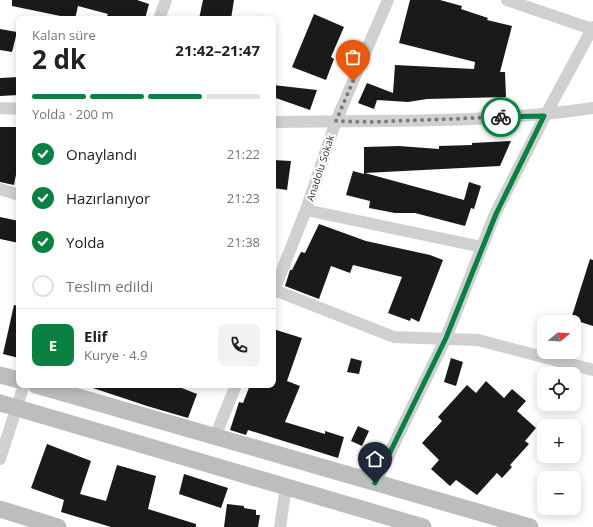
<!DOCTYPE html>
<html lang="tr">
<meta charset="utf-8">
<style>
:root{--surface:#fff;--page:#f2f2f2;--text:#202124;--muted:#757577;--line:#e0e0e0;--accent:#0b8043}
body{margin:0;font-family:"Open Sans",sans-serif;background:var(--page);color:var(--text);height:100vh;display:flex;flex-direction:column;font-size:15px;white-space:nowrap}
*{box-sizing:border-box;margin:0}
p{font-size:13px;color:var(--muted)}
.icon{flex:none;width:22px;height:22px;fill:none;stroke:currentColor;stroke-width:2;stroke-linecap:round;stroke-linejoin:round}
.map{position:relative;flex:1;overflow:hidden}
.panel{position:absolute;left:16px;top:16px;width:260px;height:372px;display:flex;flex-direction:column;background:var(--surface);border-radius:8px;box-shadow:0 2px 10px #0003}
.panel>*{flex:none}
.needle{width:26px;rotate:72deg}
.controls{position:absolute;left:537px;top:315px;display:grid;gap:8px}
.controls a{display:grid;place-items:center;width:44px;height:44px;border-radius:8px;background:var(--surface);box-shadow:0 2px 10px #0003;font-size:20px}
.pin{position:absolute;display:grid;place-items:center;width:34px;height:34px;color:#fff;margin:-41px -17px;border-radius:50% 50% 50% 0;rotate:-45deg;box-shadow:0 0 4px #0007}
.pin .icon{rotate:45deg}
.courier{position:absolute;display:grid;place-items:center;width:40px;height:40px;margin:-20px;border:3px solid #0b8043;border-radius:50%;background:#fff;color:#222;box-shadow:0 1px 5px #0007}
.head em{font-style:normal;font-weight:700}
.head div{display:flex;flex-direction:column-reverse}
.head{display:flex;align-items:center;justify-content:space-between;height:68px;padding:0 16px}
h1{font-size:26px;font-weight:700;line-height:30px}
.bar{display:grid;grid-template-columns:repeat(4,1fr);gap:6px 4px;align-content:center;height:48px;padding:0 16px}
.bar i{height:5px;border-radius:3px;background:var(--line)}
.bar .selected{background:var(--accent)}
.bar p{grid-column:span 4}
.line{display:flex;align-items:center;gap:10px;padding:0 16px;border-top:1px solid var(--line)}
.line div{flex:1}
.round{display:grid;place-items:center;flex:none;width:42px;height:42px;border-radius:8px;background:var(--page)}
ol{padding:0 16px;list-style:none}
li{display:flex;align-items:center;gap:12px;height:44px}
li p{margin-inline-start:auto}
li .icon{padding:4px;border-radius:50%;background:var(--accent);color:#fff;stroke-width:4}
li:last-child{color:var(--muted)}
li i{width:22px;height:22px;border:2px solid var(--line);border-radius:50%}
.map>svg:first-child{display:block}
</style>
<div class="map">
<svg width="593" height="527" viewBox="0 0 593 527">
<rect width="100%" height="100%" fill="#fff"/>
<g fill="#1a1a1a">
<path d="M12 0H137L149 4 145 19H118L107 16 108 14 78 6 75 19 12 6Z"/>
<path d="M203 0H234L231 19H199Z"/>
<path d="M410 0H440L462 6 461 9 488 18 487 20 512 26 500 72H505L506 97 427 99 408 102 377 100 374 109 358 103 367 83 393 93 395 65 474 69 475 62 399 43Z"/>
<path d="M314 14 344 27 331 57 334 59 326 80 292 67Z"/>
<path d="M0 29 17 32 12 52 0 50Z"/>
<path d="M19 77V95L0 96V78Z"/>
<path d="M273 85 317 90 310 110 273 97Z"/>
<path d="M0 127H19V159L14 185 0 182Z"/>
<path d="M511 141 500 166 365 173 464 200 469 182 481 186 474 209 471 208 465 226 415 213H395L369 208 370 201 346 195 353 171 364 174V147L399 146 439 149V146L472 145V143Z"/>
<path d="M273 160 291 161 287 190 273 188Z"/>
<path d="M0 217 19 221V243L0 239Z"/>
<path d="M319 224 366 241 430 255 443 260 419 322 411 318 410 321 388 313 402 277 353 265 350 273 331 266 319 299 285 286 290 270H292L301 252 305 253Z"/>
<path d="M590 259 593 260V326L571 319Z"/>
<path d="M14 305 19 306V358L3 354Z"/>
<path d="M273 329 302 338 287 381 300 386 285 422 325 434V431L344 437 338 458 248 430 246 435 230 430 239 402 243 403 250 385H273Z"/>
<path d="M351 358 362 361 359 374 347 372Z"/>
<path d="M451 358 463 362 456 386 444 382Z"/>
<path d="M486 381 504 398 512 389 526 401 517 411 536 428 525 441 529 444 510 465 512 467 502 478 497 473 477 495 456 480 450 486 431 469 439 460 422 443 442 421 438 417 467 385 476 393Z"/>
<path d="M90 385H174L197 394 188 418 147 406 90 387Z"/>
<path d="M358 426 369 431 362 446 351 441Z"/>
<path d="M47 444 91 461 80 494 106 501 117 465 156 476 148 509 196 524V527H111L61 512 64 500 31 488Z"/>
<path d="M184 474 228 488 221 508 179 494Z"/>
<path d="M227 504 244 506V508L256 510V515H260L258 527H224Z"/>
</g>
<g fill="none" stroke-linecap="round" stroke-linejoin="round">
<g stroke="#d0d0d0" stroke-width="12">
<path d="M507 0 592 29"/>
<path d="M159 19 166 0"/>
<path d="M0 108 19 109"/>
<path d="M273 122C380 120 487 124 593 108"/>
<path d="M0 189 19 195"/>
<path d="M306 210 482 247"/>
<path d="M274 290 394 337 478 340 593 370"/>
<path d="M273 293 306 210 336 121 388 0"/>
<path d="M215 437 236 385"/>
<path d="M0 459 24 385"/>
<path d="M375 483 446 338 495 214 545 116 593 27"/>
<path d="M280 527 286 487"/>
</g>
<g stroke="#bdbdbd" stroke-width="17">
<path d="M0 375 19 380"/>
<path d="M36 385 530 527"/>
<path d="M0 403 423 527"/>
<path d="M0 509 58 527"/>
</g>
</g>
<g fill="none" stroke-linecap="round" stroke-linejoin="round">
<path stroke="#7a7a7a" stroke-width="4" stroke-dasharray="0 7.2" d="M353 81 336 121 370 122 501 117"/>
<path stroke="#0b8043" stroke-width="5" d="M375 483 446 338 496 214 544 116 501 117"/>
</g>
<g text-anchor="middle" stroke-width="4" stroke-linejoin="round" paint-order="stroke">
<g font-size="10" fill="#333" stroke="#fff">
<text transform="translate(320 168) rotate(-72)" y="4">Anadolu Sokak</text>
</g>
</g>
</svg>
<div class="controls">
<a><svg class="needle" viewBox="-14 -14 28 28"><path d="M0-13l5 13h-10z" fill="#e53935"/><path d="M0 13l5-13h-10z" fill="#757577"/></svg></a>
<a><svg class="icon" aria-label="locate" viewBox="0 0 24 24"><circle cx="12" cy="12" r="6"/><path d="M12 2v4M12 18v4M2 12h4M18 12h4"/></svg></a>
<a>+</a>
<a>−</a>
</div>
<div class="pin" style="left:353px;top:81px;background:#ea580c"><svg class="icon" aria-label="bag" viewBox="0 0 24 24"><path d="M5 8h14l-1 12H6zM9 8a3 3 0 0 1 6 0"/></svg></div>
<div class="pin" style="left:375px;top:483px;background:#1f2937"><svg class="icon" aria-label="home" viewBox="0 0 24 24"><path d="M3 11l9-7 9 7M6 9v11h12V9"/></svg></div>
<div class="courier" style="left:501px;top:117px"><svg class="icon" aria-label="bike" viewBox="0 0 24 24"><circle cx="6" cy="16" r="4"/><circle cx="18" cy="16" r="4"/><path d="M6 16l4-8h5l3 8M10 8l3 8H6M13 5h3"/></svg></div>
<section class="panel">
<div class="head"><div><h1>2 dk</h1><p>Kalan süre</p></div><em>21:42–21:47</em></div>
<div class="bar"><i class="selected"></i><i class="selected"></i><i class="selected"></i><i></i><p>Yolda · 200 m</p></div>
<ol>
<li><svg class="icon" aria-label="check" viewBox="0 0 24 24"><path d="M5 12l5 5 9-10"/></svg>Onaylandı<p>21:22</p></li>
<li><svg class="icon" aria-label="check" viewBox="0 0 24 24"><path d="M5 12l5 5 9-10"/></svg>Hazırlanıyor<p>21:23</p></li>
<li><svg class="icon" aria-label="check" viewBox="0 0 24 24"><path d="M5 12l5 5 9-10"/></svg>Yolda<p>21:38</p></li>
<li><i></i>Teslim edildi</li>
</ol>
<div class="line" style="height:72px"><b class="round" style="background:var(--accent);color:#fff">E</b><div><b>Elif</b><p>Kurye · 4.9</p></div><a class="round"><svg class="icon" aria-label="phone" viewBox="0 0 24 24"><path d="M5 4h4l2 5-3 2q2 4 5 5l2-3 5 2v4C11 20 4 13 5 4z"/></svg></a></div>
</section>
</div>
